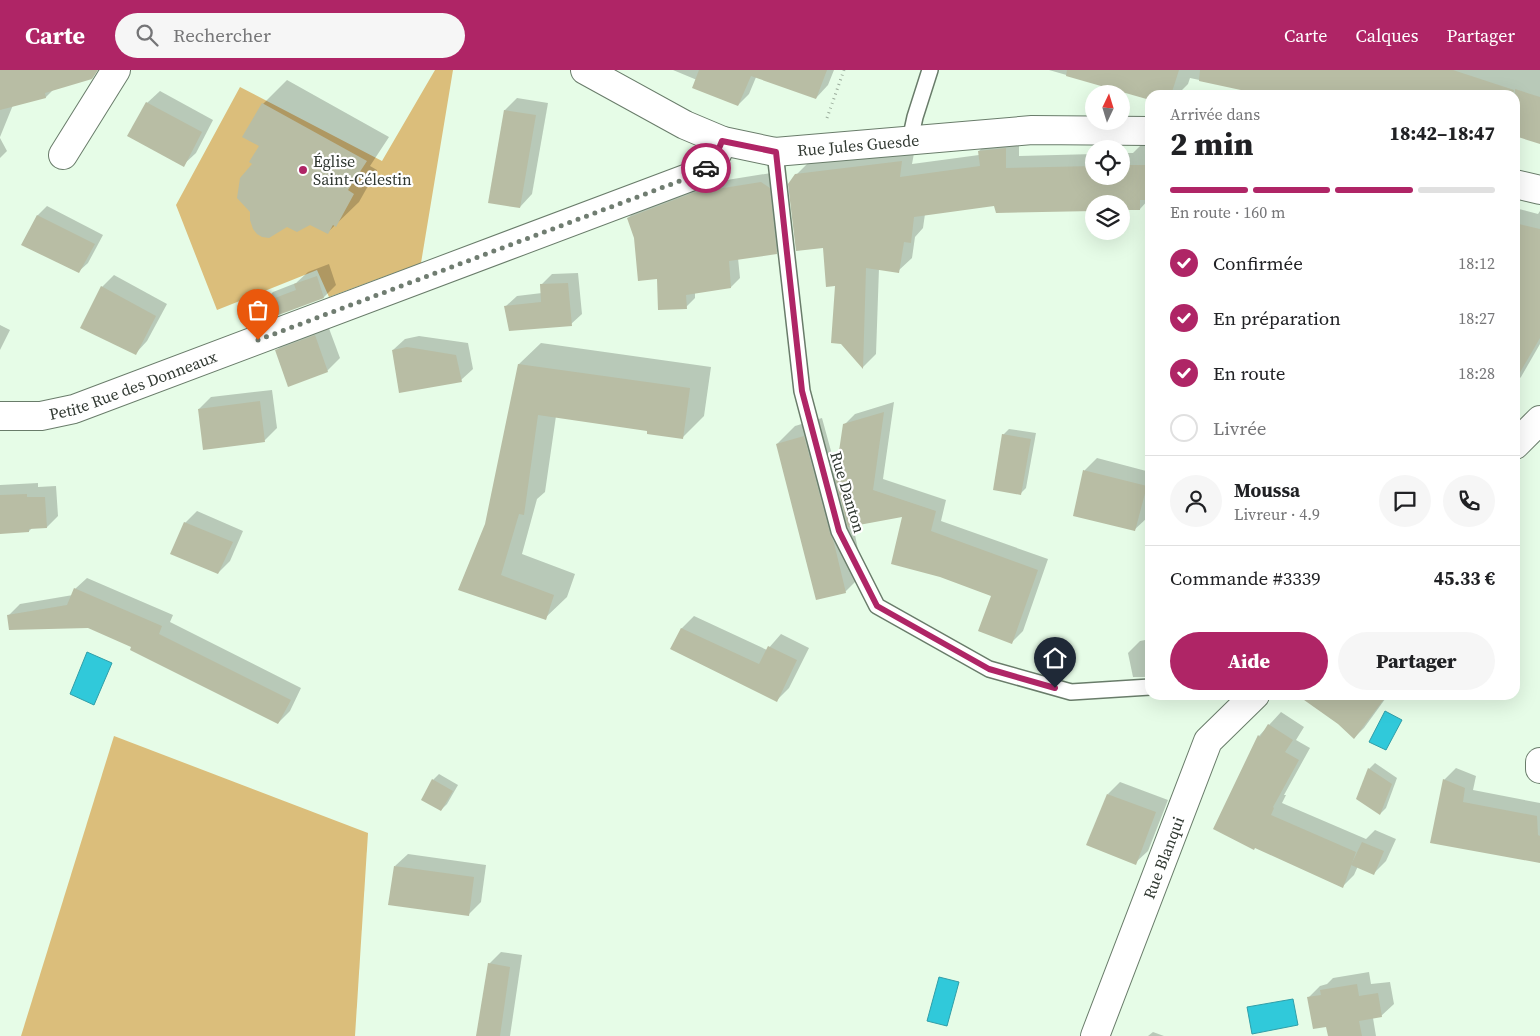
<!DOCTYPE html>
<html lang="fr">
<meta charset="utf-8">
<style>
:root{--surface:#fff;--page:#f6f6f6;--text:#202124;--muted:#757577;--line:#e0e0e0;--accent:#af2566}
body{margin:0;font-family:"Source Serif 4",serif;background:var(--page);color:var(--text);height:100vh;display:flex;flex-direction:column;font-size:19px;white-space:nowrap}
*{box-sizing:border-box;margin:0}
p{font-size:16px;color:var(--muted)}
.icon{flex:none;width:28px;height:28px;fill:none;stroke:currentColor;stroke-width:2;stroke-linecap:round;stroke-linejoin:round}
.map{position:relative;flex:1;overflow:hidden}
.side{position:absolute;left:1145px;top:20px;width:375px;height:610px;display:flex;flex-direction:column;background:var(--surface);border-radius:15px;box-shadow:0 5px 20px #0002}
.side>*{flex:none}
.needle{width:32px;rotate:4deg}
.buttons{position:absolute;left:1085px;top:15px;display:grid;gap:10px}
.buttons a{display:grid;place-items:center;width:45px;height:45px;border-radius:50%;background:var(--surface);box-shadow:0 5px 20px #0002;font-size:25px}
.pin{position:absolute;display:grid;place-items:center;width:42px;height:42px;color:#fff;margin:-51px -21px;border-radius:50% 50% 50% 0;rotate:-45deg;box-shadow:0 0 5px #0007}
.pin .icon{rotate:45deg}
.courier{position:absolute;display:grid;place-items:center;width:50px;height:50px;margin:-25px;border:4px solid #af2566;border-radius:50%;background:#fff;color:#222;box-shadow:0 1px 6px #0007}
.overview em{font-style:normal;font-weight:800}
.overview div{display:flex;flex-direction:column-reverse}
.overview{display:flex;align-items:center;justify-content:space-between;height:85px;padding:0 25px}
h1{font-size:32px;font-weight:800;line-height:38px}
.bar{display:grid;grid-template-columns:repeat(4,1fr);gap:8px 5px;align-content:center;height:60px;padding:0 25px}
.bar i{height:6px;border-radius:4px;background:var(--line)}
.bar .selected{background:var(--accent)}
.bar p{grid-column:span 4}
.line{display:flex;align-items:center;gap:12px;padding:0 25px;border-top:1px solid var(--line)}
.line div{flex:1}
.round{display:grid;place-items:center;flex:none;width:52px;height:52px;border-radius:26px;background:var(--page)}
ol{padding:0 25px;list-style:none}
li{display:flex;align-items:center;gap:15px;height:55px}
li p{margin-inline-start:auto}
li .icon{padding:5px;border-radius:50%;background:var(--accent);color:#fff;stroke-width:4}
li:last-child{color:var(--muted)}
li i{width:28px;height:28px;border:2px solid var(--line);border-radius:50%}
.button{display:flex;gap:10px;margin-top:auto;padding:10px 25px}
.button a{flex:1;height:58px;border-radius:30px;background:var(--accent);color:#fff;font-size:20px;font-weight:800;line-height:58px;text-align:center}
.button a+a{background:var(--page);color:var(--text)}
header{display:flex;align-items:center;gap:30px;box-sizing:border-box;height:70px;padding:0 25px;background:var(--accent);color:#fff}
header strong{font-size:24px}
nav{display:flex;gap:28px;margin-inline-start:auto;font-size:18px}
.search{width:350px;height:45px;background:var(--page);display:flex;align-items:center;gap:12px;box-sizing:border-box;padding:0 18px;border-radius:28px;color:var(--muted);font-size:19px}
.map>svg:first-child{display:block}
</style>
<header>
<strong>Carte</strong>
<div class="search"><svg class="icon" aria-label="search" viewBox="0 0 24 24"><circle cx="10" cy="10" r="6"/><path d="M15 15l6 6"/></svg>Rechercher</div>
<nav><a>Carte</a><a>Calques</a><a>Partager</a></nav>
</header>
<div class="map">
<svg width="1540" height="966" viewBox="0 0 1540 966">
<rect width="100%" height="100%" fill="#e6fce7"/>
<g fill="#dbbe7b">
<path d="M435 0H453L421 193 329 227 317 200 217 240 176 135 240 17 382 91Z"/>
<path d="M114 666 368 763 355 966H21Z"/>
</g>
<g fill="#30c9da" stroke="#309ea8">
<path d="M87 582 112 593 94 635 70 624Z"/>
<path d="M1385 641 1402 650 1386 680 1369 672Z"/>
<path d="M939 907 959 912 947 956 927 951Z"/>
<path d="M1293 929 1298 955 1252 964 1247 937Z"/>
</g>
<g fill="#0003">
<path d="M3 0H65L54 19 46 27 13 35 0 67V1Z"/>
<path d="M673 0H759L749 24 738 35 697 10Z"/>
<path d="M782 0H834L828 15 816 28Z"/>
<path d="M1049 0H1540V73L1515 64V25H1270L1190 8 1188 14 1177 25H1150V29Z"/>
<path d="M287 10 389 67 370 96 377 100 359 132 328 162 254 93 260 76 244 66 263 34Z"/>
<path d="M160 21 213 50 196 83 183 95 147 33Z"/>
<path d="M517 28 548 33 532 124 520 137 505 40Z"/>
<path d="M1019 65V86L1094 84V106H1121V83H1133L1141 75H1150V128L1140 139 1121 134 995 135 925 144 923 158 915 167 912 188 898 201 879 198 876 284 863 297 824 176 796 105 810 91 915 78 912 94 979 85V81L992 68Z"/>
<path d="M0 68 7 81 0 88Z"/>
<path d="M771 103 786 174 776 183 738 188 740 208 731 217 695 222V228L686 237 658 208 636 168 628 148 637 139 702 114Z"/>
<path d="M47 136 103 165 88 193 78 202 23 174 38 145Z"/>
<path d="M1515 138 1538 144 1540 141V274L1521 307 1515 313Z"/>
<path d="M329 194 336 215 324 227 261 234 273 222 296 213 308 202Z"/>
<path d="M578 203 582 244 571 254 506 236 517 226 542 223 541 215 552 204Z"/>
<path d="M114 205 167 234 147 271 136 283 102 217Z"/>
<path d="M327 253 340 288 327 301 277 280 289 268Z"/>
<path d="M0 255 10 260 0 280Z"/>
<path d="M419 266 468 273 473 299 461 310 393 280 405 269Z"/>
<path d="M541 273 711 297 704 346 683 367 648 360 556 346 545 422 537 429 522 484 575 504 567 527 545 548 459 519 486 454 519 294Z"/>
<path d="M272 320 277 358 265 370 204 379 199 339 211 327Z"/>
<path d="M894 332 883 409 946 430 941 451 1048 489 1023 561 1012 572 993 525 903 446 853 455 863 504 845 522 777 374 795 356 822 348 837 403 844 355 855 344Z"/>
<path d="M1009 359 1036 363 1026 418 1020 424 1003 365Z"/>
<path d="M1097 388 1150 402V436L1147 448 1134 460 1074 445 1085 400Z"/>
<path d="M38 413V417L56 416 58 446 47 457 32 458 29 461 0 463V415Z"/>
<path d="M197 441 243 461 230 491 218 503 185 453Z"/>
<path d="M87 508 173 545 170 552 301 618 290 641 278 653 133 576 88 557 8 546 20 534 73 525 75 519Z"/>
<path d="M694 546 767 580 781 564 809 578 789 618 777 630 672 579 682 558Z"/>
<path d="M1150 569V607H1133L1128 583 1140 571Z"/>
<path d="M1315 625H1388L1364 658 1354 668Z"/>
<path d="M1281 642 1304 657 1296 670 1310 678 1284 725H1286L1282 733 1366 769 1375 760 1396 769 1386 791 1374 803 1358 796 1354 805 1342 817 1256 776 1259 666Z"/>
<path d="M1375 693 1397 708 1386 738 1380 744 1358 729 1369 699Z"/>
<path d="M1456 698 1476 706 1473 720 1540 733V792L1431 772 1444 710Z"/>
<path d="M439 704 458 715 447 734 441 740 433 710Z"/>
<path d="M1120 712 1168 730 1148 781 1135 793 1108 724Z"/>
<path d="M408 784 486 795 481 832 468 845 395 796Z"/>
<path d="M501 882 522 885 510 966H478L489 894Z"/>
<path d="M1369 902 1371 914 1390 912 1394 934 1381 946 1373 948 1376 966H1329L1327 955 1308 928 1320 916 1327 914 1333 908Z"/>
<path d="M1153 962 1164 966H1148Z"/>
</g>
<g fill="#b8bda4">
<path d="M0 0H98L92 9 45 23 46 28 0 40Z"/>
<path d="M699 0H827L816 29 751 6 738 36 692 18Z"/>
<path d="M1067 0H1179L1171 25H1150V30L1066 6Z"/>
<path d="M1200 0H1453L1514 20 1513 25H1264L1199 11Z"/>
<path d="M1515 19 1540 27V74L1515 66Z"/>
<path d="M146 32 202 62 184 97 127 66Z"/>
<path d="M262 33 367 91 348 120 354 124 336 157 333 155 328 164 310 155 297 162 287 157 269 168 262 167 257 164 253 159 250 150V142L237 128 240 108 252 94 249 92 259 76 242 67Z"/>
<path d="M504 40 536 45 520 138 488 133Z"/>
<path d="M1006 78V98L1094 96V106H1121V95H1150V130H1140V140H1121V134H1094V141L996 143 994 136 914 147 911 173 904 172 899 203 866 198 863 299 841 274 831 273 835 216 826 217 823 178 796 181 788 114 795 104 902 91 900 107 980 96 978 81Z"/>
<path d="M761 112 770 118 777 184 729 191 731 218 686 225 687 239 658 240 657 209 638 211 634 168 627 148 692 123Z"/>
<path d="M37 145 95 174 79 203 21 175Z"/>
<path d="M1515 153 1540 159V268L1515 311Z"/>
<path d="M317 206 324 228 265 250 259 234 296 220 294 214Z"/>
<path d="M568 213 572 256 509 261 504 236 541 232 540 214Z"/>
<path d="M101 216 156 246 136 285 80 258Z"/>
<path d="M315 265 328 302 288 317 275 280Z"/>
<path d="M407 277 456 285 462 312 399 323 392 280Z"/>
<path d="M518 294 690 318 683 369 647 364V361L538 345 524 445 519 444 501 505 554 525 546 550 458 520 485 454Z"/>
<path d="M260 331 265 372 203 380 198 339Z"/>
<path d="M884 342 873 420 936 441 931 461 1038 500 1012 574 978 561 991 526 940 507 891 494 902 447 848 457 835 408 843 354Z"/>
<path d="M1002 364 1031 369 1021 425 993 420Z"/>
<path d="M804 366 830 463 834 473 846 523 816 530 776 374Z"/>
<path d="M1083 400 1147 416 1135 461 1073 446Z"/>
<path d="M27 424V427H45L47 458 29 459V462L0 464V425Z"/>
<path d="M184 452 233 472 218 504 170 484Z"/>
<path d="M74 518 162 556 159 564 291 630 278 654 130 580 131 577 88 558 9 560 7 545 67 535Z"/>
<path d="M681 558 759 594 768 576 797 590 777 632 670 579Z"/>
<path d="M1297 625H1387L1354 669 1338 654Z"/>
<path d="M1268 654 1293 670 1285 682 1299 690 1273 737 1274 738 1271 745 1356 782 1343 818 1255 778 1254 780 1213 759 1258 665 1260 667Z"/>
<path d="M1368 698 1392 714 1380 745 1356 729Z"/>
<path d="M432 709 453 721 441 741 421 730Z"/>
<path d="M1443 709 1465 718 1463 732 1537 746 1538 765 1540 766V793L1430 773Z"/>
<path d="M1107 724 1156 742 1136 795 1086 775Z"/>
<path d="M1362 772 1384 781 1374 805 1351 795Z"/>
<path d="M394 796 474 807 469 846 388 835Z"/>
<path d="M488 893 510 897 500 966H476Z"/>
<path d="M1357 914 1359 926 1378 923 1382 947 1359 951 1362 966H1328L1326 957 1313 959 1307 927 1321 925 1320 920Z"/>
</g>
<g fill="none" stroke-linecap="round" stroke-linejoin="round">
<defs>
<g id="service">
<path d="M910 70 915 47 930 0"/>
<path d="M775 82 802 321 839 461 877 536 989 599 1071 622 1150 617"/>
</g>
<g id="minor">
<path id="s1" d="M585 0 685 55 723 71 775 82 1032 60 1150 61"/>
<path d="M63 85 116 0"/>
<path d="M1515 114 1540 120"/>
<path id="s2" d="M0 346H41L74 339 701 103 715 88 723 71"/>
<path d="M1515 375 1540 350"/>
<path d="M1540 692V699"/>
<path id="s3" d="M1095 966 1208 671 1255 625"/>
</g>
</defs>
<use href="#service" stroke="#697c6a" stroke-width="18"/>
<use href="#minor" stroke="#697c6a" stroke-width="30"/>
<path stroke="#9bac9c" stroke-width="3" stroke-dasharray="1 4" stroke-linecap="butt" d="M827 48 844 0"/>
<use href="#service" stroke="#fff" stroke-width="15"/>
<use href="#minor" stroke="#fff" stroke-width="28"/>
</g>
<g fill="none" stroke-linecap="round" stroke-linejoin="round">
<path stroke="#707d71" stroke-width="5" stroke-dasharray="0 9" d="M258 270 701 103 706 98"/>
<path stroke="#af2566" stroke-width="6" d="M706 98 715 88 722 71 776 82 802 321 839 461 877 536 989 599 1055 618"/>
</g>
<circle fill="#af2566" stroke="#fff" stroke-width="2" cx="303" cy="100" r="5"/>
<g text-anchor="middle" stroke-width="4.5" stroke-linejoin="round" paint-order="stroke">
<g font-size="16" fill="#313932" stroke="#fff">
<text dy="6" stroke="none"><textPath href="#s1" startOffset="292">Rue Jules Guesde</textPath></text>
<text dy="6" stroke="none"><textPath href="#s2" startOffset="138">Petite Rue des Donneaux</textPath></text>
<text transform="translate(848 422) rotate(73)" y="6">Rue Danton</text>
<text dy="6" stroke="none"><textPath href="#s3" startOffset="191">Rue Blanqui</textPath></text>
</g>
<g font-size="16" fill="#313932" stroke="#fff" text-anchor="start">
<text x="313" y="97">Église<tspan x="313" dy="18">Saint-Célestin</tspan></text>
</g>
</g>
</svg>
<div class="buttons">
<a><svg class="needle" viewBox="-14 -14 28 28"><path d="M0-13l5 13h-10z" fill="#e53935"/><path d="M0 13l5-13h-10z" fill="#757577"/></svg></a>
<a><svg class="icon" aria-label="locate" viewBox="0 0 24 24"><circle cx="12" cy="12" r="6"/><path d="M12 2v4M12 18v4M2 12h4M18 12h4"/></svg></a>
<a><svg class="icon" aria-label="layers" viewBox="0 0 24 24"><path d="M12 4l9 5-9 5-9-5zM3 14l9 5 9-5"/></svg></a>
</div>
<div class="pin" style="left:258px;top:270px;background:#ea580c"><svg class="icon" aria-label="bag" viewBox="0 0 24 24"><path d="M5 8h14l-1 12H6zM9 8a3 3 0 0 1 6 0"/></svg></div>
<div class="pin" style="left:1055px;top:618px;background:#1f2937"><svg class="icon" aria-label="home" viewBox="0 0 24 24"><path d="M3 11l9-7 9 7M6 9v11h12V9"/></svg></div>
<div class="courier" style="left:706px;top:98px"><svg class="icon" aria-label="car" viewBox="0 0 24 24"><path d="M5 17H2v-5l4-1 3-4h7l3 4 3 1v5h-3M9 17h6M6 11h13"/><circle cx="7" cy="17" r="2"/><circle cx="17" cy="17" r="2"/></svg></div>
<section class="side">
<div class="overview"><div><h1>2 min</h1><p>Arrivée dans</p></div><em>18:42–18:47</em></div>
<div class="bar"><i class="selected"></i><i class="selected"></i><i class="selected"></i><i></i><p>En route · 160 m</p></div>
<ol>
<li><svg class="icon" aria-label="check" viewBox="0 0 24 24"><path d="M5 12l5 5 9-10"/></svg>Confirmée<p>18:12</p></li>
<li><svg class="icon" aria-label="check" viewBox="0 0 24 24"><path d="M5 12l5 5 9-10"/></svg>En préparation<p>18:27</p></li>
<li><svg class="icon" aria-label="check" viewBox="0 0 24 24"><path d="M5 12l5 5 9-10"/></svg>En route<p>18:28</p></li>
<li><i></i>Livrée</li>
</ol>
<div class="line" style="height:90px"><a class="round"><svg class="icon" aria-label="person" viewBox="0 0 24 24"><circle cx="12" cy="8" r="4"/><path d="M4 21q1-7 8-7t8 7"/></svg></a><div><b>Moussa</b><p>Livreur · 4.9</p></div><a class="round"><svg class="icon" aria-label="chat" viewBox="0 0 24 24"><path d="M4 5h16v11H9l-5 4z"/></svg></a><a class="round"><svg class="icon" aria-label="phone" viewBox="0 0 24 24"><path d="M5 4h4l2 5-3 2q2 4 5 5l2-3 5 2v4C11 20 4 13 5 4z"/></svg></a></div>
<div class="line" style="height:65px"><div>Commande #3339</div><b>45.33 €</b></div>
<div class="button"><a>Aide</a><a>Partager</a></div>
</section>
</div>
